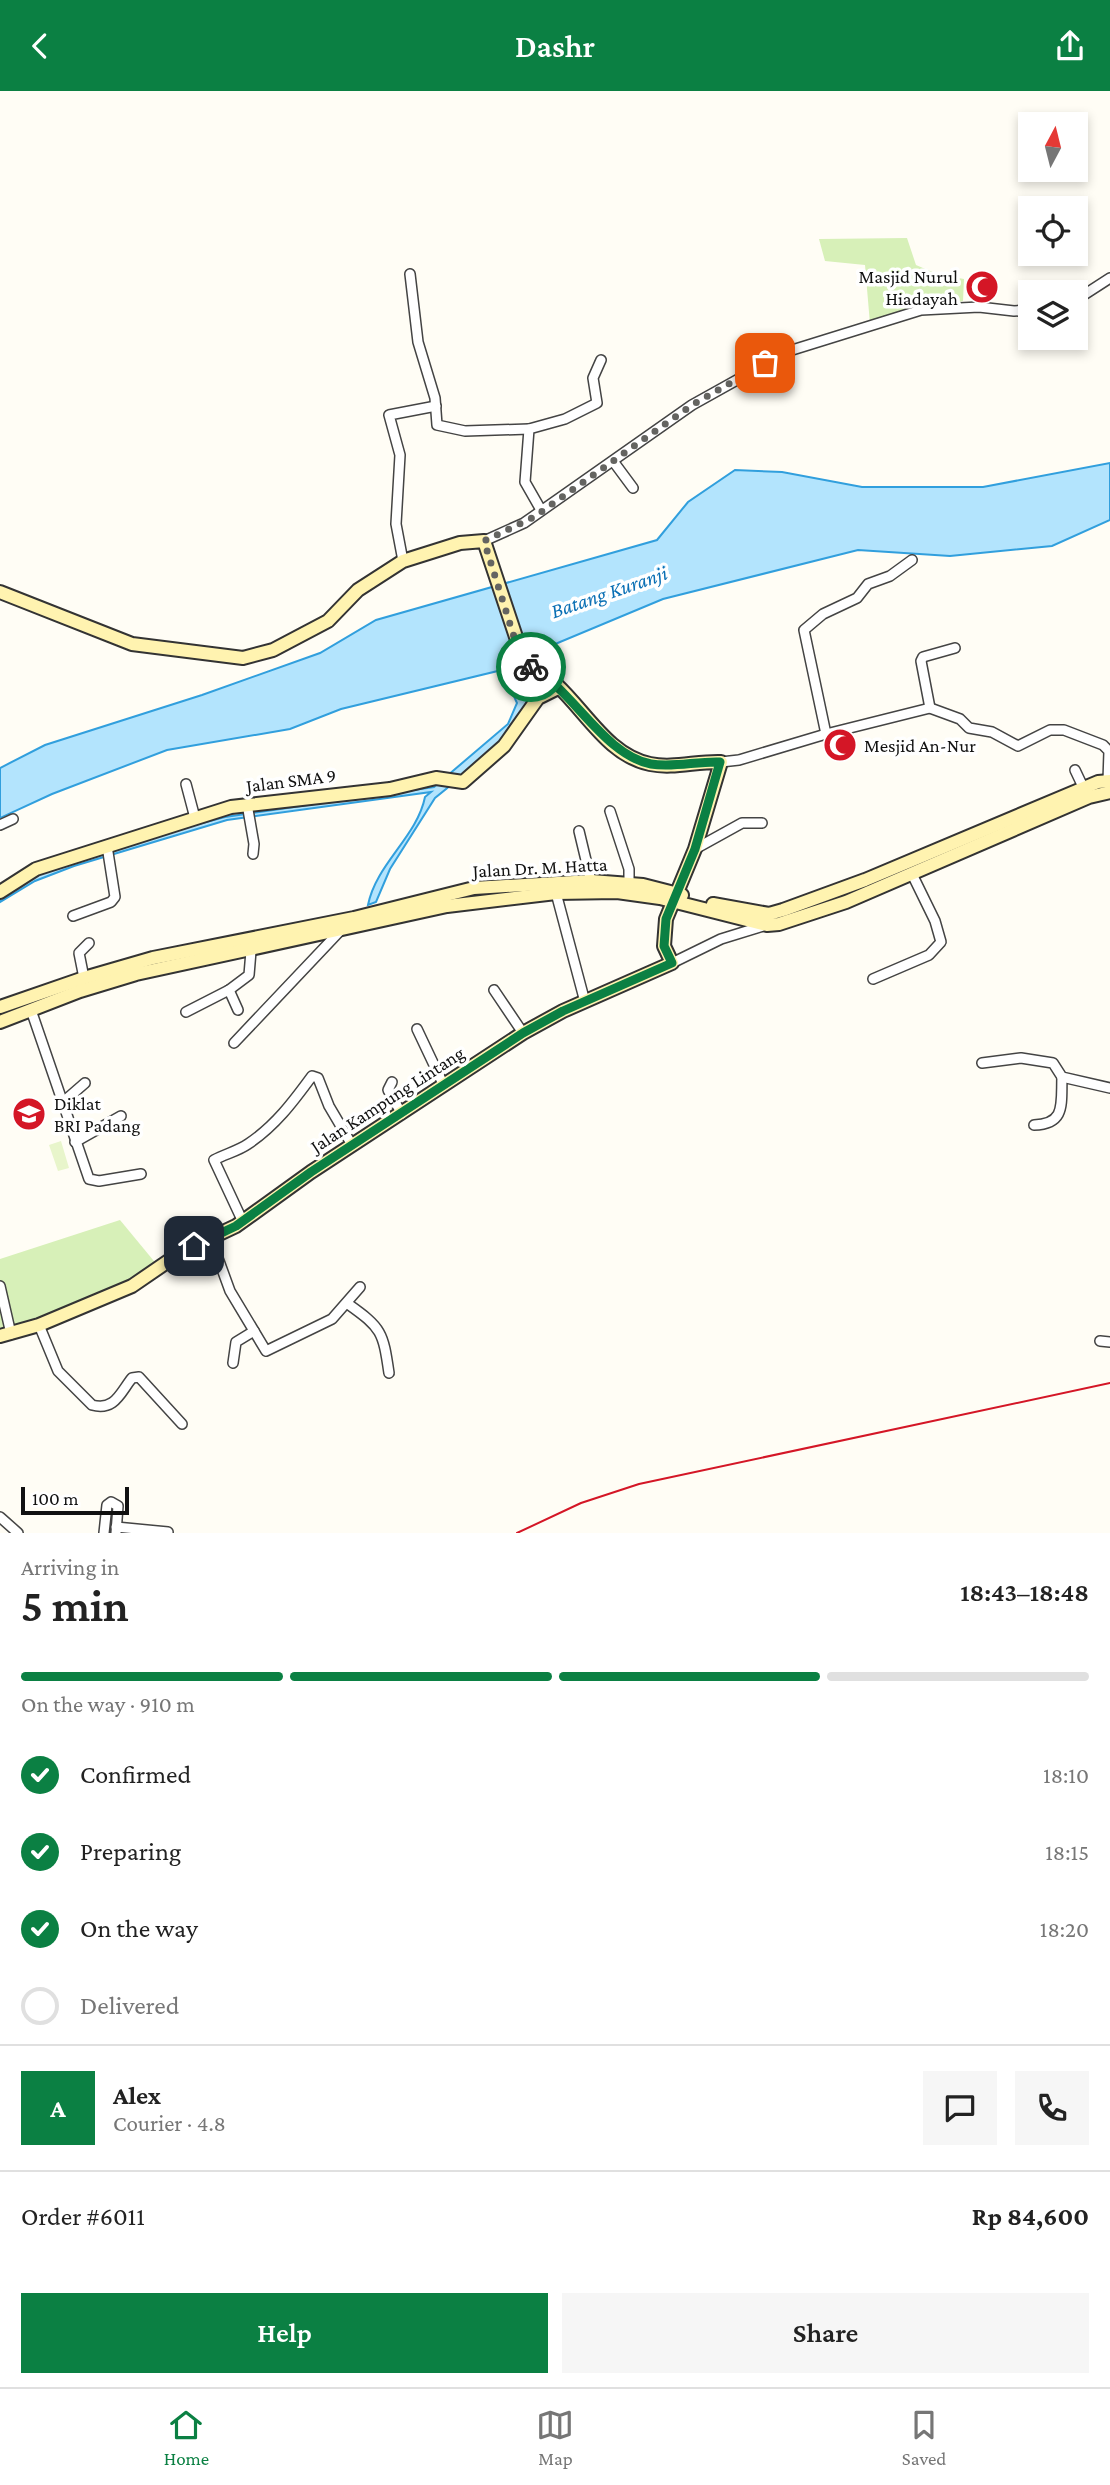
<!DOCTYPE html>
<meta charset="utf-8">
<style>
:root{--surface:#fff;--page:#f6f6f6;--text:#222;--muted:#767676;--line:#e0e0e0;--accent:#0b8043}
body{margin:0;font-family:"Crimson Pro",serif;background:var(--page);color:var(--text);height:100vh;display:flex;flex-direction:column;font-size:26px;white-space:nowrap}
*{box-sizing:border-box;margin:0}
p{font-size:23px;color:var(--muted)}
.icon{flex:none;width:38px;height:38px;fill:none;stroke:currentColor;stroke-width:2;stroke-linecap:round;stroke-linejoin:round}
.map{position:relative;height:1442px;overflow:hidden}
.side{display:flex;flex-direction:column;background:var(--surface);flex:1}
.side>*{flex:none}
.needle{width:46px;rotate:7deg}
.buttons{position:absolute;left:1018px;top:21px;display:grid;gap:14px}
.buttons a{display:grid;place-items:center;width:70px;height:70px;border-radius:0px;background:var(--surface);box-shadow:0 4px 10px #0003;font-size:35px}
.scale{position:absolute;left:21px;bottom:18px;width:108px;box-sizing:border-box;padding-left:7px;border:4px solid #111;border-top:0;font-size:19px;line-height:24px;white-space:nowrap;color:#111;-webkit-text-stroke:5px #fff;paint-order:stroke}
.pin{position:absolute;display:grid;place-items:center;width:60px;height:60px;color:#fff;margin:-30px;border-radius:14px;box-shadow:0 4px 10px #0006}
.courier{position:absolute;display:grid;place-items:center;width:70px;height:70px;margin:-35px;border:5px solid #0b8043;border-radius:50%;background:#fff;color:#222;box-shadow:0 2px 9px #0007}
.overview em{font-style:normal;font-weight:600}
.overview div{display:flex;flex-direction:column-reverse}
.overview{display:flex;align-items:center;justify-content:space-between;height:119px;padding:0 21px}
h1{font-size:46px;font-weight:600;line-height:52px}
.bar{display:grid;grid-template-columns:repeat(4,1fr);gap:10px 7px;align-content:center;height:84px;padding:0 21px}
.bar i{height:9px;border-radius:5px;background:var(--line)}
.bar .active{background:var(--accent)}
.bar p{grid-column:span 4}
.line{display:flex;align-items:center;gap:18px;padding:0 21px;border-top:2px solid var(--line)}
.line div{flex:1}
.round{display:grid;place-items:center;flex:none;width:74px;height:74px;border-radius:0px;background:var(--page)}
ol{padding:0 21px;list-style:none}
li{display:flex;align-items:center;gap:21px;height:77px}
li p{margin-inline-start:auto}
li .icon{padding:7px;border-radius:50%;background:var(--accent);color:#fff;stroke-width:4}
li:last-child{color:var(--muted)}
li i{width:38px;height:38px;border:4px solid var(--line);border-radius:50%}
.cta{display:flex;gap:14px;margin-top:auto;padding:14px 21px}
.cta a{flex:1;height:80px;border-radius:0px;background:var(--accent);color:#fff;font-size:28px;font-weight:600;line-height:80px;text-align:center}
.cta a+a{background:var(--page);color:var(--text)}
header{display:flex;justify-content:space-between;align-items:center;height:91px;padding:0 21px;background:var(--accent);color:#fff;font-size:32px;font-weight:600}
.tabs{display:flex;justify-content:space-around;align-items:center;height:98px;border-top:2px solid var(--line);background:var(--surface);font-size:19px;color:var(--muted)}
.tabs a{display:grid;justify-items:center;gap:4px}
.tabs .active{color:var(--accent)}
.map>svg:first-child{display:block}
</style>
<header><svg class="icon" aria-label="back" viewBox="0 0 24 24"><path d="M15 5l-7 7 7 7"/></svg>Dashr<svg class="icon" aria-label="share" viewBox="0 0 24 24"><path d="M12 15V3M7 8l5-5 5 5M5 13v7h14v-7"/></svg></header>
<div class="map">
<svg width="1110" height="1442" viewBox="0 0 1110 1442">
<rect width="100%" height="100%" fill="#fffdf5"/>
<g fill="#d7f0b8">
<path d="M907 147 916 174 937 183 964 188 963 210 870 233 865 174 825 170 819 148Z"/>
<path d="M120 1129 158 1175 0 1246V1168Z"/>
</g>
<path fill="#e8f5cb" d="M61 1050 69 1077 58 1080 49 1054Z"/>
<path fill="#b3e4fd" stroke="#319fdd" stroke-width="2" d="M1110 372V429L1052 455 950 465 858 459 663 508 536 561 524 624 508 648 435 707 390 778 376 811 368 814C376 773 417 746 425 706L431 701 227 729 74 775 35 790 0 811V804L22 789 142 748 225 726 434 696 508 633 517 612 502 579 341 618 290 638 167 659 52 703 0 727V677L45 654 202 604 320 562 376 529 657 449 688 411 735 379 782 381 862 396H983Z"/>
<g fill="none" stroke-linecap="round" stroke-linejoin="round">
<defs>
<g id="street">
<path d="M410 183 418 251 435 307 437 334 465 340 529 338"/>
<path d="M1076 209 1110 187"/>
<path d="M613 370 633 397"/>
<path d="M541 419 525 391 529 338 565 328 597 312 593 287 601 269"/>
<path d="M484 450 524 432 692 314 789 260 921 219 979 216 1014 220 1031 219"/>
<path d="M403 470 396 433 400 364 389 324 436 315"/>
<path d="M930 617 921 570 923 566 955 557"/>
<path d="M826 643 804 539 823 523 857 507 868 493 890 485 912 469"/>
<path d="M721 671 739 669 826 643 930 617 960 628 969 637 992 641 1018 655 1050 639H1064L1103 654 1109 660 1108 690"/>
<path d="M1075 679 1084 698"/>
<path d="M186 693 195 727"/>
<path d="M247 713 254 753 253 763"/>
<path d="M610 720 629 778V793"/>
<path d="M0 734 13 728"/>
<path d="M579 740 591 790"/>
<path d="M695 758 742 732H762"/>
<path d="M556 802 585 911"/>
<path d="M73 825 111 811 115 806 107 755"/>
<path d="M672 872 721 848 763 835"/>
<path d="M84 887 79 862 89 852"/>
<path d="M873 888 929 864 941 851 935 830 912 783"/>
<path d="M229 899 238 919"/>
<path d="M494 899 523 942"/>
<path d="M31 919 89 1088 99 1090 141 1083"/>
<path d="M186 921 229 899 249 884 251 860"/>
<path d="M417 938 444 995"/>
<path d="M234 952 340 840"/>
<path d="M982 972 1021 967 1053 972 1062 986 1110 997"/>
<path d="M392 991 388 999 402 1023"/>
<path d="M62 1012 85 992"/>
<path d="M1034 1034C1066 1033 1061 1013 1062 986"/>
<path d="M75 1051 121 1025"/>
<path d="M243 1131 214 1069C225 1063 238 1060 248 1053 275 1035 293 1011 312 985L318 987 329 1015 352 1054"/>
<path d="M211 1148 230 1200 266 1260 332 1228 360 1196"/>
<path d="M0 1195 11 1243"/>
<path d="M348 1213C382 1237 383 1241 389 1282"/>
<path d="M39 1234 58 1280 92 1314C115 1320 120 1302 132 1287L139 1286 182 1333"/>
<path d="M1100 1250 1110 1251"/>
<path d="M233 1272 236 1251 254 1240"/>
<path d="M0 1426 18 1442"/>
<path d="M116 1436 168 1441"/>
<path d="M104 1442 107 1414 111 1411 118 1415 116 1442"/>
</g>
<g id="secondary">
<path d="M0 501 132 553 243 567 273 559 328 530 358 499 403 470 460 452 484 450 525 573C575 592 596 662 650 673 673 678 697 670 721 671L695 758 666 828 664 855 672 872 563 920 523 942 311 1081 236 1135 183 1160 132 1195 39 1234 0 1245"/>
<path d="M0 801 36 778 231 716 390 698 436 687 463 691 504 655 538 607 558 597"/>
<path d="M713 813 769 823 783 819 865 789 1098 691 1110 690"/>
<path d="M0 916 84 887 153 867 354 827 474 797 591 790 643 794 682 804"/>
<path d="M0 931 80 900 136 883 447 815 556 802 617 801 660 807 767 834 779 833 846 811 1089 706 1110 701"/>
</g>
</defs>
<use href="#street" stroke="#444" stroke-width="12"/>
<use href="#secondary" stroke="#333" stroke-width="16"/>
<use href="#street" stroke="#fff" stroke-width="9"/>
<use href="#secondary" stroke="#fff3b0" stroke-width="12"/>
<path stroke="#d41626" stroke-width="2" d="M517 1442 581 1412 639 1393 1110 1292"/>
</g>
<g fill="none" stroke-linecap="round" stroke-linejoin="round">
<path stroke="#646461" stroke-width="7" stroke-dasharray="0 12.6" d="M531 576 521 568 484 450 534 426 692 314 765 272"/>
<path stroke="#0b8043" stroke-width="9" d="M194 1155 236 1135 311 1081 523 942 563 920 672 872 664 855 666 828 695 758 720 671C697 670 673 677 651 673 604 664 573 599 531 576"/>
</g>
<defs>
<symbol id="mosque-disc" viewBox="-11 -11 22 22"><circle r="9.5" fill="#d41626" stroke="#fff"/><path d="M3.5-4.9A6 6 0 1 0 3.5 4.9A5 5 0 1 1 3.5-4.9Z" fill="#fff"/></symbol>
<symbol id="school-disc" viewBox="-11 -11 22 22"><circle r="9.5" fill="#d41626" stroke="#fff"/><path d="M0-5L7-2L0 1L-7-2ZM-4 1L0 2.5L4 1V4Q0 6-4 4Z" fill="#fff"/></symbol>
</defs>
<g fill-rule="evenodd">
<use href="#mosque-disc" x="963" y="177" width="38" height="38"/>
<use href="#mosque-disc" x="821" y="635" width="38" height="38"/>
<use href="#school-disc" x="10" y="1004" width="38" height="38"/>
</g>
<g text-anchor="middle" stroke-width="7" stroke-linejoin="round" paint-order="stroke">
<g font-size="19" fill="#111" stroke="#fff" text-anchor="start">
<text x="958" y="192" text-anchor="end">Masjid Nurul<tspan x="958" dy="22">Hiadayah</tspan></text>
<text x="864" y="661">Mesjid An-Nur</text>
<text x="54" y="1019">Diklat<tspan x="54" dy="22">BRI Padang</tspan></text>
</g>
<g font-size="19" fill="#111" stroke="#fff">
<text transform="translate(291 689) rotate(-7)" y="7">Jalan SMA 9</text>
<text transform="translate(540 776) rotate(-3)" y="7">Jalan Dr. M. Hatta</text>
<text transform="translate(387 1008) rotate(-33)" y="7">Jalan Kampung Lintang</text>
</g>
<g font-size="21" font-style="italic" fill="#096fb4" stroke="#fff">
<text transform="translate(609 501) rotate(-19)" y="7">Batang Kuranji</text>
</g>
</g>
</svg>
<div class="buttons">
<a><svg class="needle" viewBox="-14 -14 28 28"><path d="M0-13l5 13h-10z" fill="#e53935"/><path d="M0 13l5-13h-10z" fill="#767676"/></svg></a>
<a><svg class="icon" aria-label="locate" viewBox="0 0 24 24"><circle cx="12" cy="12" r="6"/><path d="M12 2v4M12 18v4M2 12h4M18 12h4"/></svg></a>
<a><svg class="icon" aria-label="layers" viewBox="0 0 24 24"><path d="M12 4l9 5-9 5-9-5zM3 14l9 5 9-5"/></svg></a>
</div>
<div class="scale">100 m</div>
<div class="pin" style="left:765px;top:272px;background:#ea580c"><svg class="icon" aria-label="bag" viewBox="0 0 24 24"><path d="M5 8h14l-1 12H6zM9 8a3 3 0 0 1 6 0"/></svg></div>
<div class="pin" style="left:194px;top:1155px;background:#1f2937"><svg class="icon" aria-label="home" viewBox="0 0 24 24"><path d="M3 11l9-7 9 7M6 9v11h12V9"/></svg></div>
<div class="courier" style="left:531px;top:576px"><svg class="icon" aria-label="bike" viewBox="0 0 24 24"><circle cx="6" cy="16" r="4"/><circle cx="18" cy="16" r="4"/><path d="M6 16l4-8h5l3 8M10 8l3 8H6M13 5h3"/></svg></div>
</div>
<section class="side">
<div class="overview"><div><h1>5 min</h1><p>Arriving in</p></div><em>18:43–18:48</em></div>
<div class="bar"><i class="active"></i><i class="active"></i><i class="active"></i><i></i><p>On the way · 910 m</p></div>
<ol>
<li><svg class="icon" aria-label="check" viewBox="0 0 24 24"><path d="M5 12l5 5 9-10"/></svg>Confirmed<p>18:10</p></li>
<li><svg class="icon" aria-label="check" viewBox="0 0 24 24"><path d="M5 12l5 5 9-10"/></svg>Preparing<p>18:15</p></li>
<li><svg class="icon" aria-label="check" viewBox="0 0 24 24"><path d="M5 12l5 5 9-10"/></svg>On the way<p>18:20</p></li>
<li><i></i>Delivered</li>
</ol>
<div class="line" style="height:126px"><b class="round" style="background:var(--accent);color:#fff">A</b><div><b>Alex</b><p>Courier · 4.8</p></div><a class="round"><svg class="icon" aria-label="chat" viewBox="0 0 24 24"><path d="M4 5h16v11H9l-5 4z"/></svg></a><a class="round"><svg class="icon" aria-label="phone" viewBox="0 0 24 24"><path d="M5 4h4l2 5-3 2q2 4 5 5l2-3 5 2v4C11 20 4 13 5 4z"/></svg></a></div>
<div class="line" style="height:91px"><div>Order #6011</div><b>Rp 84,600</b></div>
<div class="cta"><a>Help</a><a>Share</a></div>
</section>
<nav class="tabs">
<a class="active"><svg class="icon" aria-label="home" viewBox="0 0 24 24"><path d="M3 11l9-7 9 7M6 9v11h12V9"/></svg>Home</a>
<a><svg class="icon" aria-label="map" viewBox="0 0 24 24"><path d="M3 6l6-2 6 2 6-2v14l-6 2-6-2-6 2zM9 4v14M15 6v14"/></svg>Map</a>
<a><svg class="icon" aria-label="saved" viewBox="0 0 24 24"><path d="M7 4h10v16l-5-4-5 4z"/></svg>Saved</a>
</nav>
